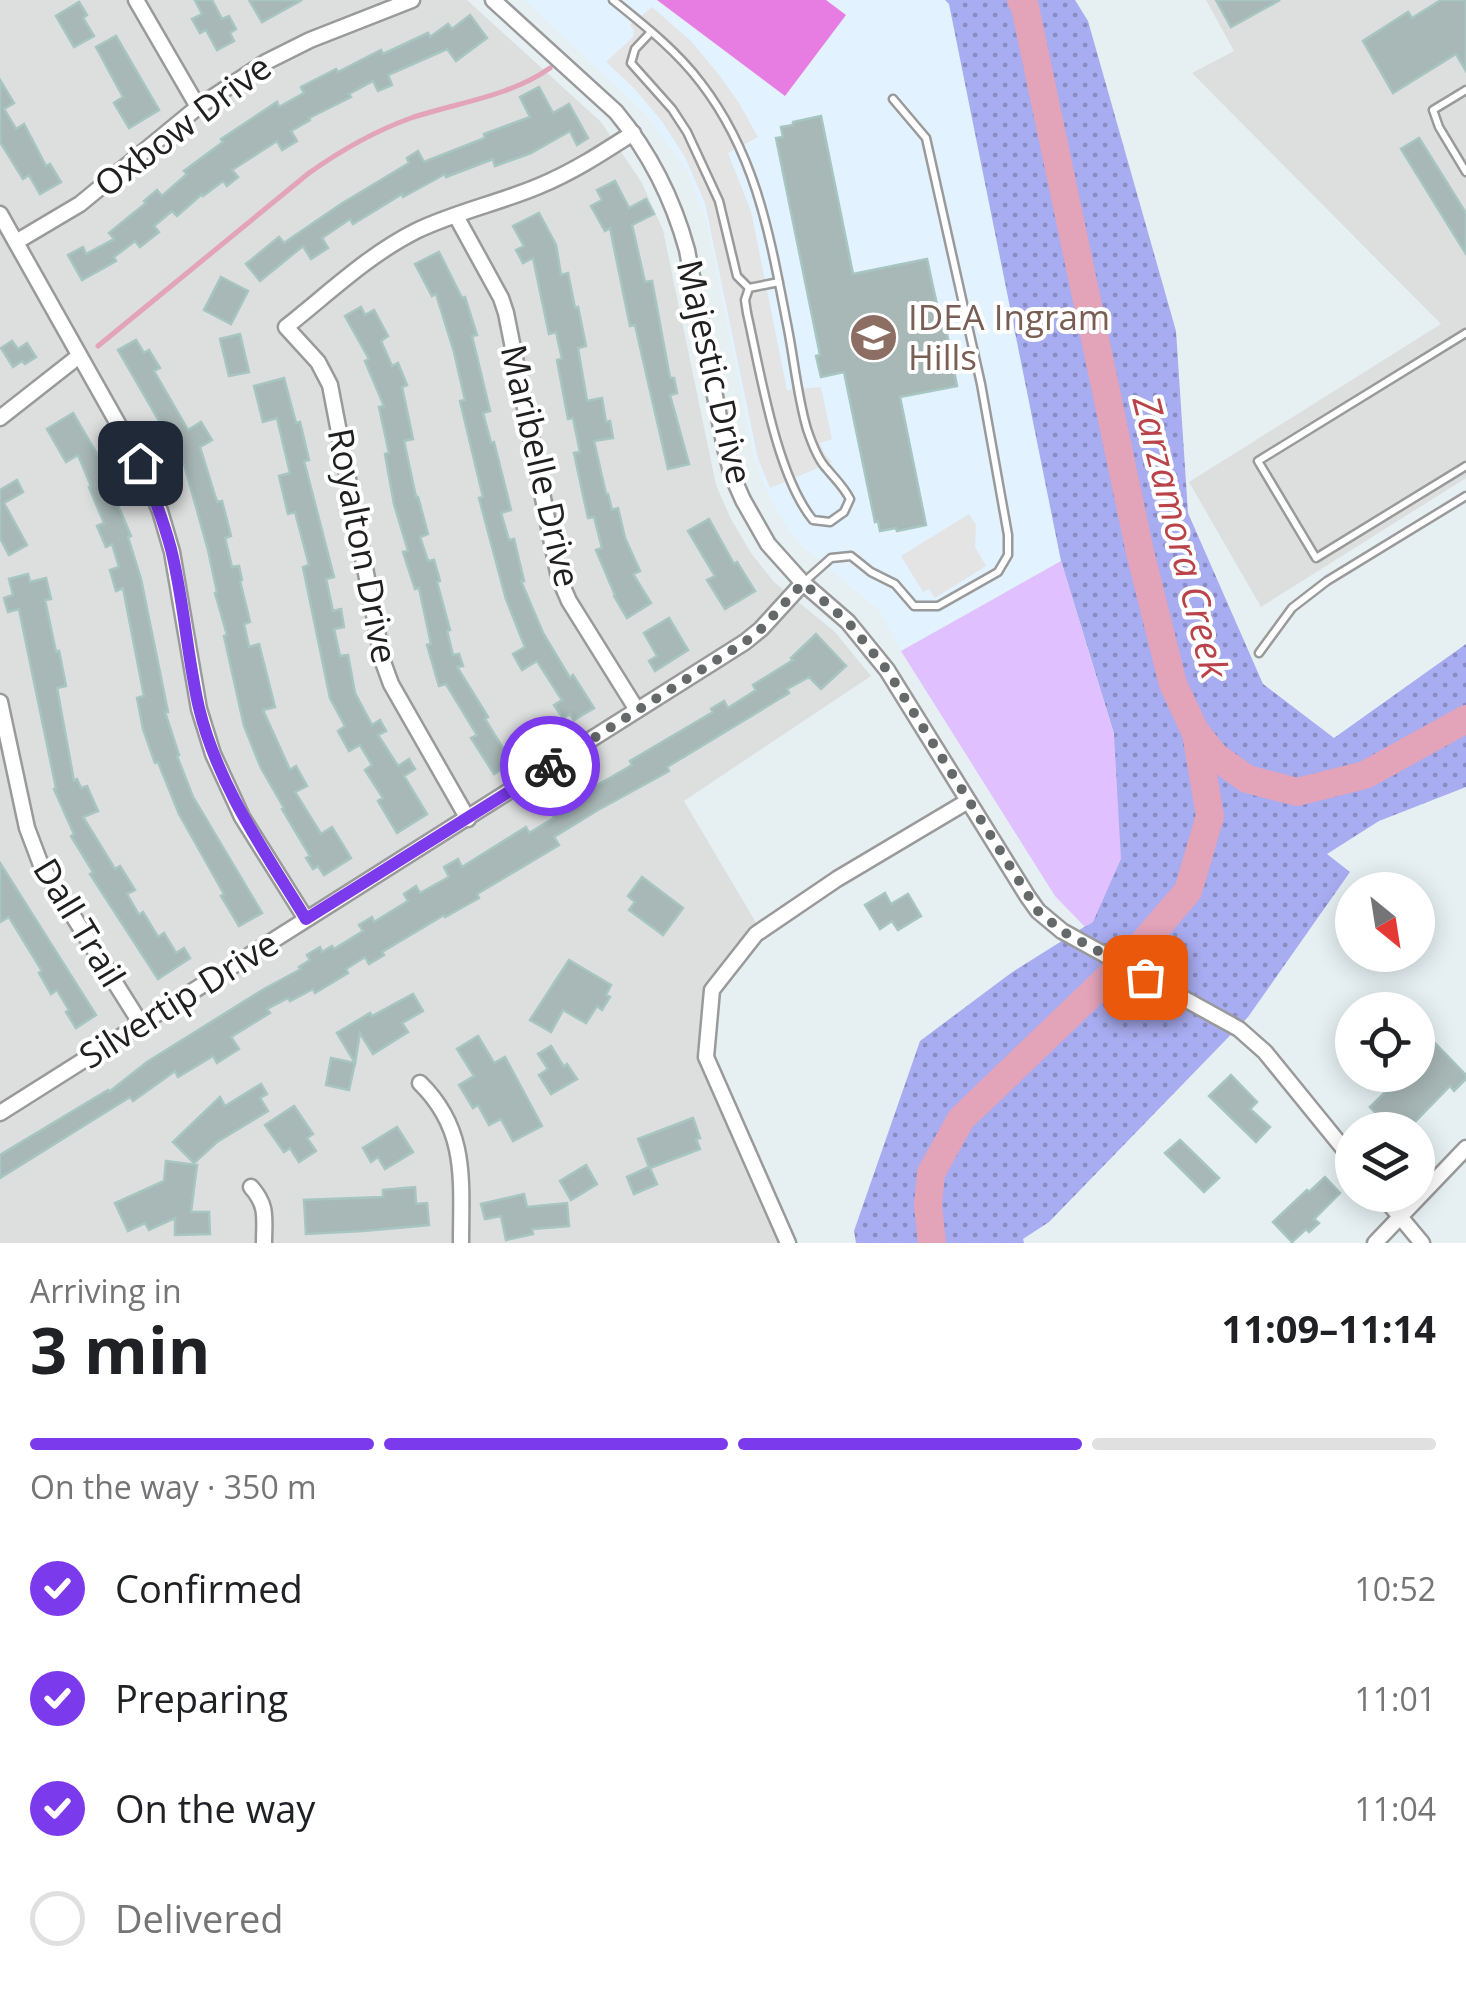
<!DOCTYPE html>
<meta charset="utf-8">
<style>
:root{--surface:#fff;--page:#f6f6f6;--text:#202124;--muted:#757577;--line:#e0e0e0;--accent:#7c3aed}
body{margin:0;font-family:"Open Sans",sans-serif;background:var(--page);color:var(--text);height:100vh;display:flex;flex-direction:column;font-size:38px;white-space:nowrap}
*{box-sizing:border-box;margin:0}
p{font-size:32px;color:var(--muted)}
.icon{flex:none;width:55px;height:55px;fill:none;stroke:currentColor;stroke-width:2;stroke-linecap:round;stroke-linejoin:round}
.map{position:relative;height:1243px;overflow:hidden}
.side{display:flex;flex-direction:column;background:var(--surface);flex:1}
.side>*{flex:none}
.needle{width:65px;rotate:150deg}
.controls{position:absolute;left:1335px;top:872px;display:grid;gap:20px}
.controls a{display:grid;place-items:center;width:100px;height:100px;border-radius:50%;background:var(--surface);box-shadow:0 5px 25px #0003;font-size:50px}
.pin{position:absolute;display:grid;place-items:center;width:85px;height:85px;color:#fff;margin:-42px;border-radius:20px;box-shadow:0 5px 15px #0006}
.courier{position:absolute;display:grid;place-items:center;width:100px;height:100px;margin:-50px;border:8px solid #7c3aed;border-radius:50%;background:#fff;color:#222;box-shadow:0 2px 12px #0007}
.headline em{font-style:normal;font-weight:700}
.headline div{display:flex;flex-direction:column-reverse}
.headline{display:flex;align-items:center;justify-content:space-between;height:170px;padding:0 30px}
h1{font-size:65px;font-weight:700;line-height:75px}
.bar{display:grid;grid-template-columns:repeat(4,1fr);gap:15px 10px;align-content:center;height:120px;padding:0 30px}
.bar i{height:12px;border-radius:8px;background:var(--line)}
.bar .current{background:var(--accent)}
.bar p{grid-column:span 4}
ol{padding:0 30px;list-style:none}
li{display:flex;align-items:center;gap:30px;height:110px}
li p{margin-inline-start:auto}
li .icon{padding:10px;border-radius:50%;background:var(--accent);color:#fff;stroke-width:4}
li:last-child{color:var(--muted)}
li i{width:55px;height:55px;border:5px solid var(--line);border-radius:50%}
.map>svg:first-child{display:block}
</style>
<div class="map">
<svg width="1466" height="1243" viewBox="0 0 1466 1243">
<defs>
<pattern id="grass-dots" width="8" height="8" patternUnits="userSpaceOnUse" patternTransform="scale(2.5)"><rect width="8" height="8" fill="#a8acf0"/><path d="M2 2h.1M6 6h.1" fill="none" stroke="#888cc2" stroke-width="1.8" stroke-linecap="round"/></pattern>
</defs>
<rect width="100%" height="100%" fill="#e6f0f2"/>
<g fill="#dddede">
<path d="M0 0H467L601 122 642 183 663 230 716 485 731 519 751 553 774 582 835 632 871 676 684 801 758 926 712 979 702 1052 783 1243H0Z"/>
<path d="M1206 0H1466V478L1261 607 1189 482 1441 324 1192 73 1234 51Z"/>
</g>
<path fill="#e2f2ff" d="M524 0H944L949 3 1061 561 901 651 880 611 801 545 787 527 767 492 754 457 706 219 686 169 645 113Z"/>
<path fill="url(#grass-dots)" d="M945 0H1075L1088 21 1176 331 1188 513 1263 684 1334 738 1466 644V787L1379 821 1327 854 1350 872 1248 1017 1049 1222 1023 1239 1024 1243H856L854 1231 920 1041 1011 973 1092 922 1114 734 1061 561 949 4Z"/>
<path fill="#e0c0fe" d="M1061 561 1114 734 1121 859 1093 922 1085 927 1055 896 901 651Z"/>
<path fill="#e77de2" d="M657 0H826L846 15 785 96Z"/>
<g fill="#e4e4e4">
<path d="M652 7 692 42 719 75 739 103 758 137 728 153 751 211 787 390 821 387 832 439 820 443 824 453 832 462 770 488 758 459 705 203 685 157 661 120 633 87 606 62 633 37 634 30 630 25Z"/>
<path d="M969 514 976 525 975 547 986 566 935 598 929 589 923 592 901 556Z"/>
</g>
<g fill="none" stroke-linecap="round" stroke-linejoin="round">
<path stroke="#e3a3b8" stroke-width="5" d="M98 346 309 173C340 151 375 131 411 118 456 103 511 96 550 68"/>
<g stroke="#e3a3b8" stroke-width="28">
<path d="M1021 0 1025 7 1140 552 1173 684 1195 731 1215 756 1247 779 1297 792 1365 775 1466 719"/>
<path d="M932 1243 928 1205 931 1173 961 1119 1139 948 1188 891 1210 816 1196 733"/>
</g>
</g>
<g fill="#a8b8b6" stroke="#a7c5c1" stroke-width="2.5">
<path d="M195 0H212L222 19 229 16 236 29 230 33 234 41 217 50 206 30 200 33 192 19 202 14Z"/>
<path d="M249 0H302L262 22Z"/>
<path d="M1216 0H1280L1231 27Z"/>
<path d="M1441 0H1466V71L1456 54 1393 93 1363 41 1408 12 1412 18Z"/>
<path d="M79 2 87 15 83 18 94 36 74 47 56 16Z"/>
<path d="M470 15 487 38 456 61 447 49 388 75 392 85 378 91 373 81 349 94 351 97 309 118 310 120 291 131 297 141 282 150 277 141 232 170 238 177 227 186 223 181 203 196 202 194 177 216 172 211 154 226 159 232 140 247 135 241 114 257 116 261 82 280 68 255 83 247 86 254 114 239 109 233 146 203 144 201 157 190 162 196 187 174 184 171 223 142 221 139 277 102 279 107 304 93 301 87 336 69 338 72 381 50 383 54 428 33 430 37 448 24 452 29Z"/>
<path d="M116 36 159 110 129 128 114 103 123 97 96 47Z"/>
<path d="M0 80 14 103 4 109 16 129 24 124 46 166 50 164 61 182 40 194 29 175 23 179 0 142Z"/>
<path d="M539 87 553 113 569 104 588 138 577 145 570 131 531 153 495 166 493 159 446 177 445 174 403 197 402 194 353 224 350 219 322 238 328 248 311 259 303 246 260 281 246 264 279 237 284 243 341 204 409 163 407 158 418 151 424 162 485 138 484 134 530 117 520 97Z"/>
<path d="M821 116 853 274 927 259 939 314 943 313 957 386 900 397 926 525 897 531 896 528 880 531 878 521 875 522 844 372 821 377 816 356 820 355 776 138 783 137 781 127 793 125V122Z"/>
<path d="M1419 138 1466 213V254L1401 149Z"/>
<path d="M615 181 629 208 646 199 654 214 632 225 645 282 652 281 670 378H674L677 393 670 395 689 464 668 469 635 325 630 326 610 228 605 231 591 206 602 200 597 190Z"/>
<path d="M539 213 556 245 561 275 568 273 575 308 578 307 586 346 578 348 587 401 602 398 606 422 610 421 613 438 594 441 606 494H608L612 510 618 508 625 538 640 571 633 574 651 603 627 618 614 596 615 595 596 550 602 548 594 517 588 518 574 453 580 452 573 418 568 419 557 360 562 359 556 332 549 334 533 258 523 263 516 250 524 246 513 226Z"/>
<path d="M439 252 462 298 465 297 477 335 472 336 490 411 483 413 491 443 494 442 511 510 501 513 509 540 514 539 524 581H521L543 633 570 678 573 675 594 708 574 720 570 714 563 718 554 705 562 700 537 661 522 670 513 654 525 647 506 599 479 498 483 497 460 401 465 400 454 352 436 294 432 296 415 264Z"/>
<path d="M221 277 248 291 231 324 204 310Z"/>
<path d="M361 307 365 315 374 310 388 336 381 341 392 366 398 363 407 385 402 387 413 439 404 441 416 497H418L428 534 420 537 428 561 434 560 440 581 437 582 450 630 447 631 453 655 459 654 463 666 457 667 488 717 485 719 512 763 494 774 471 738 477 735 446 684 439 686 427 645 431 644 419 588 415 589 403 552 408 551 394 504 385 454 389 453 379 407 384 406 365 361 369 359 345 316Z"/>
<path d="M240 334 249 372 229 376 220 339Z"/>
<path d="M136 340 144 353 149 350 160 368 154 371 188 430 201 422 212 440 200 447 217 502 222 501 231 536 225 538 232 567 239 566 242 580 240 581 250 622 244 624 249 647 259 644 275 707 263 710 290 770 296 766 307 786 295 792 321 834 332 827 351 858 324 875 318 866 313 869 306 858 310 856 282 809 284 808 261 768 244 726 224 636 227 635 215 593 217 592 208 550 184 464 118 350Z"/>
<path d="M12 341 18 349 27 343 36 357 25 364 22 361 13 367 1 348Z"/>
<path d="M284 378 296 423 300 422 309 460 304 461 334 577 326 579 333 611 341 609 344 627 334 629 340 656 348 655 355 693 372 725 380 720 386 731 378 735 398 766 409 759 415 769 404 776 427 814 397 833 378 801 383 798 365 770 372 765 360 745 349 751 338 731 345 726 330 698 303 567 309 565 295 512 288 514 279 476 290 473 277 418 263 422 254 386Z"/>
<path d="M73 413 104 466 116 496H114L131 536 128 537 141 579 168 712H165L179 755 177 756 193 797 262 913 239 926 221 896 224 894 179 814 158 762 155 763 143 729 137 698 144 696 123 588 116 591 110 570 119 567 112 544 106 547 97 526 104 523 89 487 91 486 78 455 66 462 47 429Z"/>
<path d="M17 480 23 492 4 503 27 545 9 555 0 538V490Z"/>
<path d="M709 519 734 564 737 562 755 591 725 609 707 580 715 576 688 531Z"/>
<path d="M28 574 30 582 46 578 51 599 45 600 56 652 59 651 66 686 57 688 74 781 77 779 81 788 87 786 98 811 83 817 115 869 120 866 135 890 127 894 139 915 143 912 158 937 164 933 176 953 184 948 190 958 158 979 90 874 93 872 71 836 74 834 54 789 56 788 19 609 8 612 4 598 13 595 9 579Z"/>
<path d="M669 618 688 650 655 671 649 661 657 656 644 633Z"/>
<path d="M816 634 846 666 821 689 809 677 787 689 789 693 667 767 669 771 598 810 554 837 559 845 477 894 479 898 445 917 444 915 382 952 384 955 369 964 365 957 346 969 348 973 315 993 313 989 290 1001 288 998 267 1009 270 1013 231 1037 239 1049 217 1063 213 1056 178 1077 175 1071 133 1101 130 1097 0 1178V1155L108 1090 109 1092 147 1062 264 989 301 969 299 967 310 960 307 955 320 947 322 952 332 946 334 949 363 931 359 925 372 917 374 922 408 901 404 894 416 886 420 893 449 877 444 867 458 859 462 867 526 827 529 833 554 818 551 812 632 765 630 761 713 712 711 709 724 701 728 708 756 690 753 685 793 660 791 658Z"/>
<path d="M0 863 96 1015 76 1028 66 1012 69 1010 57 990 51 994 39 973 42 971 9 917 0 922Z"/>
<path d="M642 877 683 908 663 935 629 910 635 902 628 896Z"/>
<path d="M885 893 891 904 908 894 921 916 898 930 892 921 880 929 865 905Z"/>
<path d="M569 960 611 985 606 995 610 997 602 1010 597 1006 586 1023 563 1010 551 1032 530 1020Z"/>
<path d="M413 994 423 1011 402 1023 408 1032 373 1054 360 1033 355 1063 337 1033 370 1013 372 1016Z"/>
<path d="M478 1036 494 1063 505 1057 542 1126 513 1141 501 1119 489 1125 478 1105 473 1108 459 1085 474 1076 457 1049Z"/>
<path d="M1434 1042 1466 1075V1079L1454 1091 1450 1086 1407 1130H1392L1370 1107 1403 1075H1418V1058Z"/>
<path d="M551 1046 564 1067 567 1064 577 1079 551 1094 539 1075 548 1069 538 1054Z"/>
<path d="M331 1058 355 1063 349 1090 326 1085Z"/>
<path d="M1231 1075 1257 1102 1250 1109 1270 1127 1256 1142 1209 1096Z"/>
<path d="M261 1084 267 1094 260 1098 268 1111 217 1142 194 1163 173 1142 220 1097 225 1106Z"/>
<path d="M294 1106 313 1134 307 1138 316 1151 299 1162 290 1148 284 1152 265 1125Z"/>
<path d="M693 1118 700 1138 696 1139 700 1149 650 1168 657 1184 634 1194 627 1177 649 1167 638 1139Z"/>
<path d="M397 1127 413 1152 385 1169 378 1157 371 1162 363 1148Z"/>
<path d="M1180 1140 1219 1178 1204 1192 1165 1153Z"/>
<path d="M166 1161 197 1165 191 1212H209L210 1234 175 1235V1218L149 1230 145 1223 128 1231 115 1203 164 1181Z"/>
<path d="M586 1165 597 1184 571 1200 560 1181Z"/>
<path d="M1325 1177 1340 1193 1314 1219 1319 1223 1309 1232 1306 1229 1292 1242 1273 1222 1307 1190 1309 1192Z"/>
<path d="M415 1187 416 1204 427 1203 429 1225 363 1231 306 1234 304 1200 383 1197V1190Z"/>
<path d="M524 1194 527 1207 567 1203 569 1226 532 1229 533 1234 506 1240 501 1216 485 1219 481 1204Z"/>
</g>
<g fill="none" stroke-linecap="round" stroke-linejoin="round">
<defs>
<g id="lane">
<path d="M613 0C644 25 677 51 701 83 757 156 770 237 787 324 794 358 797 395 807 429 811 441 818 460 827 469 836 480 843 486 850 499L844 512 830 522 813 520C776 475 760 370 747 313L745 300 749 288 779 282"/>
<path d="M651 32 635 49 631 63 672 109 687 132 719 201 737 276 749 288"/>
<path d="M1466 90 1433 110 1439 127 1466 172"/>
<path d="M1466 333 1258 461 1316 558 1466 466"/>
<path d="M804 582 831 558 851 556 871 572 895 584 914 606H938L998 572 1008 555V535L981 384 926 138 893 99"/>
<path d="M1259 653 1292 608 1327 581 1466 496"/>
</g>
<g id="street">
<path d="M136 0 198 107"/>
<path d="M493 0 616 112C650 153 673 199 687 250L725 448 732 475 743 500 768 544 803 583 848 622 887 670 1028 897 1038 911 1062 931 1239 1029 1265 1052 1352 1159"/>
<path d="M0 214 140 463 160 511 172 552 199 709 213 754 242 817 306 919"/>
<path d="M456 216 501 298 506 313 559 578 569 601 637 710"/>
<path d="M16 242 80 204 198 107 266 62 310 40 412 0"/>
<path d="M0 418 79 356"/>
<path d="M0 702 27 828 41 865 141 1024"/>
<path d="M468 819 391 684 383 662 330 385 318 362 286 327C328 294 368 255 416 231 455 212 499 203 539 186 573 172 602 153 633 133"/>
<path d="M420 1083C468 1130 461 1181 461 1243"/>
<path d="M0 1113 745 642 761 629 803 583"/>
<path d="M251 1187C268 1206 264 1218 264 1243"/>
<path d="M1382 1195 1422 1243"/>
<path d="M788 1243 706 1057 712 990 756 934 837 879 968 801"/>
<path d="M1375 1243 1466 1148"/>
</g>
</defs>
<use href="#lane" stroke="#9a9a9a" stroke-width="11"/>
<use href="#street" stroke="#9a9a9a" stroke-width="19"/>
<use href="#lane" stroke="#fff" stroke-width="6"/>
<use href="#street" stroke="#fff" stroke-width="14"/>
</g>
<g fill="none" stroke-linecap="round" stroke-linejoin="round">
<path stroke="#65696a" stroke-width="10" stroke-dasharray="0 18" d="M550 766 745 642 761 629 803 583 848 622 887 670 1038 911 1062 931 1145 977"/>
<path stroke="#7c3aed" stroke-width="12" d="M140 463C152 491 163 519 171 549 184 601 187 656 199 708 218 786 265 852 306 919L550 766"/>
</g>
<defs>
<symbol id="school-disc" viewBox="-11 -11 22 22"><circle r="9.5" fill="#8d6e63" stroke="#fff"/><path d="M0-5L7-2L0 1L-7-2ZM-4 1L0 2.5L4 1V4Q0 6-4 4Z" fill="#fff"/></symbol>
</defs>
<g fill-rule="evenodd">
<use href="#school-disc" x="846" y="310" width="55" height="55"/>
</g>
<g text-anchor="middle" stroke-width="8" stroke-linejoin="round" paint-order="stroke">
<g font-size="35" fill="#202020" stroke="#fff">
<text transform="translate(183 126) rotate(-37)" y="12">Oxbow Drive</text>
<text transform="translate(714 372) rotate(77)" y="12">Majestic Drive</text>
<text transform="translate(540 466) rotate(77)" y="12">Maribelle Drive</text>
<text transform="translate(362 546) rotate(79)" y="12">Royalton Drive</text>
<text transform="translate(79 923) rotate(59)" y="12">Dall Trail</text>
<text transform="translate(179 1000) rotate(-32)" y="12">Silvertip Drive</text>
</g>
<g font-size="35" fill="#785e54" stroke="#fff" text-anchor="start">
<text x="908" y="330">IDEA Ingram<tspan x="908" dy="40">Hills</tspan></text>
</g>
<g font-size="38" font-style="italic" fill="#ba434a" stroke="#fff">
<text transform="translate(1180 537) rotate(76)" y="13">Zarzamora Creek</text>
</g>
</g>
</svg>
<div class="controls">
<a><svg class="needle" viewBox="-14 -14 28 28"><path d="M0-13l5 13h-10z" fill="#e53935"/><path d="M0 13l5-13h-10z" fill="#757577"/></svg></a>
<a><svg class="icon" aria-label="locate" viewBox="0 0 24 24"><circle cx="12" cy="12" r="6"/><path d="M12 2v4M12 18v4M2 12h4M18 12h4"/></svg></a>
<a><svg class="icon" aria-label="layers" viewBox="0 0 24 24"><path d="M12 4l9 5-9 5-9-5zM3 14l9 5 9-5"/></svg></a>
</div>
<div class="pin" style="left:1145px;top:977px;background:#ea580c"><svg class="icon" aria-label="bag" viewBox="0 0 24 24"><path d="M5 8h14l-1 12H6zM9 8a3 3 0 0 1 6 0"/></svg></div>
<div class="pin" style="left:140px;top:463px;background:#1f2937"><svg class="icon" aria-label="home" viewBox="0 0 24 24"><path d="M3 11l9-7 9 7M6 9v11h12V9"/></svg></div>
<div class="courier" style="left:550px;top:766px"><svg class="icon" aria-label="bike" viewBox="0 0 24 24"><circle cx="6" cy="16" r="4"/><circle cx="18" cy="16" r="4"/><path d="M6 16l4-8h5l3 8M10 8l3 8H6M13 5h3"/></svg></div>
</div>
<section class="side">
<div class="headline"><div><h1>3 min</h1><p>Arriving in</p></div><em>11:09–11:14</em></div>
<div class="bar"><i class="current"></i><i class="current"></i><i class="current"></i><i></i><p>On the way · 350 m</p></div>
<ol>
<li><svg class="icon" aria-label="check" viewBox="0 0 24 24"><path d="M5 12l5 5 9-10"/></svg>Confirmed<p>10:52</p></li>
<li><svg class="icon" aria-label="check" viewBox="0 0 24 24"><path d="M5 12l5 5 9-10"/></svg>Preparing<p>11:01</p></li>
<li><svg class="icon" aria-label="check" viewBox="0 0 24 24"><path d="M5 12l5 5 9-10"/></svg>On the way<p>11:04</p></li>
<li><i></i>Delivered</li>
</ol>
</section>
